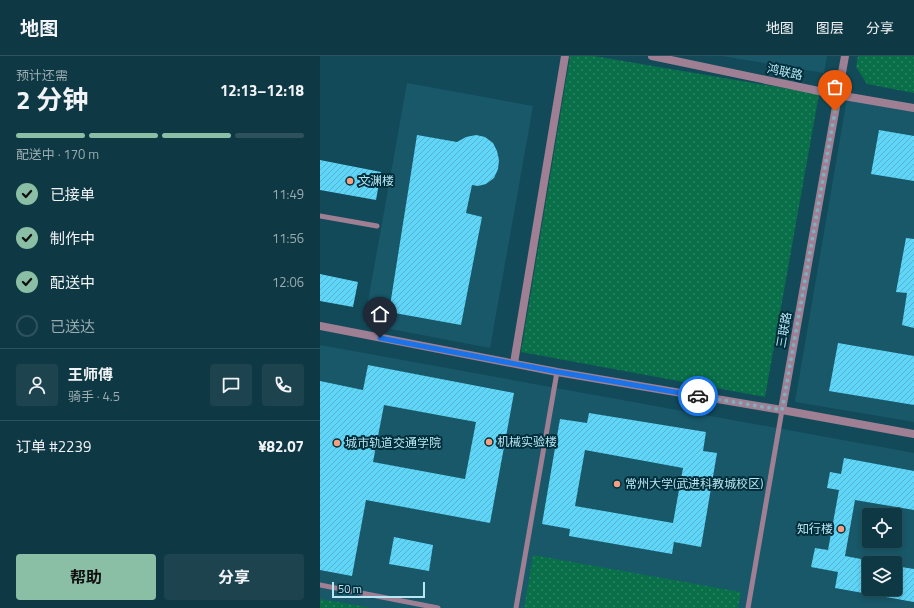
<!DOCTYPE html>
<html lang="zh">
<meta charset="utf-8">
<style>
:root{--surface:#0e3843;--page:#1c434e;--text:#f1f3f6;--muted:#9bacb2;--line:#2e525c;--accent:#8abfa5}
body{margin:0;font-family:"Titillium Web","Noto Sans SC",sans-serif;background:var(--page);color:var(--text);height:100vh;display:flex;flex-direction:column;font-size:15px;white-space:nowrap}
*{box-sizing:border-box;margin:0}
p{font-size:13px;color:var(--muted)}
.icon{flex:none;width:22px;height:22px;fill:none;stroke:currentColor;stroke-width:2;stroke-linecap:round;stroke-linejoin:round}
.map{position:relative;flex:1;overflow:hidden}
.sheet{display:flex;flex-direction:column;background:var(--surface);width:320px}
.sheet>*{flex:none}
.fabs{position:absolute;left:542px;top:452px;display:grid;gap:8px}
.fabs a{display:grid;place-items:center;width:40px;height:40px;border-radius:4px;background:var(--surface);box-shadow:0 2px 6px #0003,0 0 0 1px var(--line);font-size:20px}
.scale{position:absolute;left:12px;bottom:10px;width:93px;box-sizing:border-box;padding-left:4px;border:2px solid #b9e6f5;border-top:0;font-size:11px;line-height:14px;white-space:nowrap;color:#b9e6f5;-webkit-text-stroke:3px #002f3b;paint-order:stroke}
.pin{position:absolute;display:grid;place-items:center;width:34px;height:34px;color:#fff;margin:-41px -17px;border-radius:50% 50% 50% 0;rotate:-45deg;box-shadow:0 0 4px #0007}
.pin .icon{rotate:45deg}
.courier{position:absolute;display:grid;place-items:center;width:40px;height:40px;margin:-20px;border:3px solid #1a73e8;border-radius:50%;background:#fff;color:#222;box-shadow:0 1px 5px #0007}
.overview em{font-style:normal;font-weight:700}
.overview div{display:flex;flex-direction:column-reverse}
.overview{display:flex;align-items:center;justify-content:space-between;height:68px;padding:0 16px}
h1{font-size:26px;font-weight:700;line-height:30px}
.bar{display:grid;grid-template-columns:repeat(4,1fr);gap:6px 4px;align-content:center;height:48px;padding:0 16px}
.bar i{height:5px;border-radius:3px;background:var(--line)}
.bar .active{background:var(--accent)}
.bar p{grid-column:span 4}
.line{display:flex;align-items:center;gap:10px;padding:0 16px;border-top:1px solid var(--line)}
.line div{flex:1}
.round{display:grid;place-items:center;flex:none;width:42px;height:42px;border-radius:4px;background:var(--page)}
ol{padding:0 16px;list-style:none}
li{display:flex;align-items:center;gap:12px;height:44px}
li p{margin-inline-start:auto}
li .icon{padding:4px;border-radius:50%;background:var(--accent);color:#111;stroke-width:4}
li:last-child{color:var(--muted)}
li i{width:22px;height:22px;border:2px solid var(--line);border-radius:50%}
.action{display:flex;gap:8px;margin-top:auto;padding:8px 16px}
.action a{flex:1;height:46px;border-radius:4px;background:var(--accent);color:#111;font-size:16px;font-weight:700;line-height:46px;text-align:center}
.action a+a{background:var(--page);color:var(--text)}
header{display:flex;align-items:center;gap:24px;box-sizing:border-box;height:56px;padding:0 20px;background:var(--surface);border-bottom:1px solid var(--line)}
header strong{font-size:19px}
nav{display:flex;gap:22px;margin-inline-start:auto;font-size:14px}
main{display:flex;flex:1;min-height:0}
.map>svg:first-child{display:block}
</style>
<header>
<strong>地图</strong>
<nav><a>地图</a><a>图层</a><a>分享</a></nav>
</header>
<main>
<section class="sheet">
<div class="overview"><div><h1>2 分钟</h1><p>预计还需</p></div><em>12:13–12:18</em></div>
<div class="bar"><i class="active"></i><i class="active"></i><i class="active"></i><i></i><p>配送中 · 170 m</p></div>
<ol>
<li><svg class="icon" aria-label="check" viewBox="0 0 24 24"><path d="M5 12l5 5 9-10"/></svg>已接单<p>11:49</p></li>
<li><svg class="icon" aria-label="check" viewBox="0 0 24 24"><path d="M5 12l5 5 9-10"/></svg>制作中<p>11:56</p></li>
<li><svg class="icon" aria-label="check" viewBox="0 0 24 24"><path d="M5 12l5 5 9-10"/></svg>配送中<p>12:06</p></li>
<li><i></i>已送达</li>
</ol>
<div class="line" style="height:72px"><a class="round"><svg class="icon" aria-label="person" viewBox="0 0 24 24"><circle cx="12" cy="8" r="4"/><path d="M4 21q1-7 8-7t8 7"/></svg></a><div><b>王师傅</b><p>骑手 · 4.5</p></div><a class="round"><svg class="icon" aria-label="chat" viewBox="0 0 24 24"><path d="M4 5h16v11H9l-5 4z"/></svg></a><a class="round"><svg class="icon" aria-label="phone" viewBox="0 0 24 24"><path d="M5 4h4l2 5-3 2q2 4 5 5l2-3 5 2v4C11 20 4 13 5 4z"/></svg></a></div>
<div class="line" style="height:52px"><div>订单 #2239</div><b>¥82.07</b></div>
<div class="action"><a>帮助</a><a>分享</a></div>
</section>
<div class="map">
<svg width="594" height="552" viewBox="0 0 594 552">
<defs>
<pattern id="park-dots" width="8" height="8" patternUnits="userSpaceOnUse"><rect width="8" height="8" fill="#096f48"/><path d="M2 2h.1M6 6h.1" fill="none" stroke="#2b8463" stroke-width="1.8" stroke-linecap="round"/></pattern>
<pattern id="building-hatch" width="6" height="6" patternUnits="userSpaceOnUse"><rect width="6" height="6" fill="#5fd5f7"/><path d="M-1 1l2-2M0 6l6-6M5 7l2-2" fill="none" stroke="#55b1cc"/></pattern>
</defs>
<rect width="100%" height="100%" fill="#124a59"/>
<g fill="#185869" fill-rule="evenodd">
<path d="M402 0H507L504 17Z"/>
<path d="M87 27 213 50 170 292 44 268Z"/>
<path d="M527 42 594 54V366L475 346Z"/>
<path d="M0 289 594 397V552H0ZM549 459H575V485H549ZM549 507H575V533H549Z"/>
</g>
<g fill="url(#park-dots)">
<path d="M250 0H274L499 38 445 341 201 296Z"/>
<path d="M538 0H594V37L547 28 536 11Z"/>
<path d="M213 499 421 536 418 552H204Z"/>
<path d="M0 543 52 552H0Z"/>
</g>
<g fill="url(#building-hatch)" fill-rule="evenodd">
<path d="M559 74 594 80V125L551 118Z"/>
<path d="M97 79 137 86 146 81 156 79 165 81 173 87 177 95 179 104 178 113 174 122 166 128 158 130 152 129 146 157 162 161 141 269 69 256Z"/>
<path d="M0 104 61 116 56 144 0 134Z"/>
<path d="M586 182 594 183V272L582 269 587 237 576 236Z"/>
<path d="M0 218 38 226 33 251 0 245Z"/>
<path d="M518 287 594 300V349L509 335Z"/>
<path d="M48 309 194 337 170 467 46 444 32 520 0 514V325L43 334ZM64 349 156 366 145 423 53 406Z"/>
<path d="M269 357 386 376 383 395 397 397 381 491 354 486 352 498 249 480 250 473 222 468 240 363 267 367ZM265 394 363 412 353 467 255 450Z"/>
<path d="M524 402 594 415V454L535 444 525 500 557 506 549 507V533H575V510L594 513V546L515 532 518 516 491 511 495 492 508 494 519 434 507 432 510 416 521 418Z"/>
<path d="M74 481 113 489 109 515 69 508Z"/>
</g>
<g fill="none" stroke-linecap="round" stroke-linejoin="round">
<g stroke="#9e7f93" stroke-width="5">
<path d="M0 160 57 170"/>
<path d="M0 529 118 552"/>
<path d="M196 552 237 316"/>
<path d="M428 552 462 354"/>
</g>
<g stroke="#9e7f93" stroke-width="8">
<path d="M332 0 518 39 594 52"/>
<path d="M0 270 237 316 462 354 594 378"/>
<path d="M194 307 245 0"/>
<path d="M462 354 525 0"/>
</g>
</g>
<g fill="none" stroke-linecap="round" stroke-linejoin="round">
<path stroke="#7fafbe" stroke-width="4" stroke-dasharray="0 7.2" d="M378 340 462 354 515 55"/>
<path stroke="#1a73e8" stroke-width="5" d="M60 282 238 316 378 340"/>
</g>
<g fill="#f39f82" stroke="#002f3b" stroke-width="1.5">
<circle cx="30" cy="125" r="4"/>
<circle cx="169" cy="386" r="4"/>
<circle cx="17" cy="387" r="4"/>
<circle cx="297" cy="428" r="4"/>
<circle cx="521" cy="473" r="4"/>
</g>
<g text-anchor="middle" stroke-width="4" stroke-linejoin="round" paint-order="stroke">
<g font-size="12" fill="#b9e6f5" stroke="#002f3b">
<text transform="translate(465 16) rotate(12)" y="4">鸿联路</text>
<text transform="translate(464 274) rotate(-80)" y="4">三联路</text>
</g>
<g font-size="12" fill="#b9e6f5" stroke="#002f3b" text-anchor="start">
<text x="38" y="129">文渊楼</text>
<text x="177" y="390">机械实验楼</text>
<text x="25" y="391">城市轨道交通学院</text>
<text x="305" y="432">常州大学(武进科教城校区)</text>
<text x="513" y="477" text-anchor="end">知行楼</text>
</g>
</g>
</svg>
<div class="fabs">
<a><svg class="icon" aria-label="locate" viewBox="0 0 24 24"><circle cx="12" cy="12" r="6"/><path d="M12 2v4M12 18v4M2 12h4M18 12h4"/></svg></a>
<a><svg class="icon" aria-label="layers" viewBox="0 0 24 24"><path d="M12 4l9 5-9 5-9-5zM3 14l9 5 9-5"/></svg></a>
</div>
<div class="scale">50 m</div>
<div class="pin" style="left:515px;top:55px;background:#ea580c"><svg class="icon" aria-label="bag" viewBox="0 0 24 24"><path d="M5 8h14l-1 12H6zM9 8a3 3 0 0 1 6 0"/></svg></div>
<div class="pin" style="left:60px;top:282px;background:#1f2937"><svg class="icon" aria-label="home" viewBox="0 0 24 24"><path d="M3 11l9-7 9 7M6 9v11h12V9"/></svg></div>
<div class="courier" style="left:378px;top:340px"><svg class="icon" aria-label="car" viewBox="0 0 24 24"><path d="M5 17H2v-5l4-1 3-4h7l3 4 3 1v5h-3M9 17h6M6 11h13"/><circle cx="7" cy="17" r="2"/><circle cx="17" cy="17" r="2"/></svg></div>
</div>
</main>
